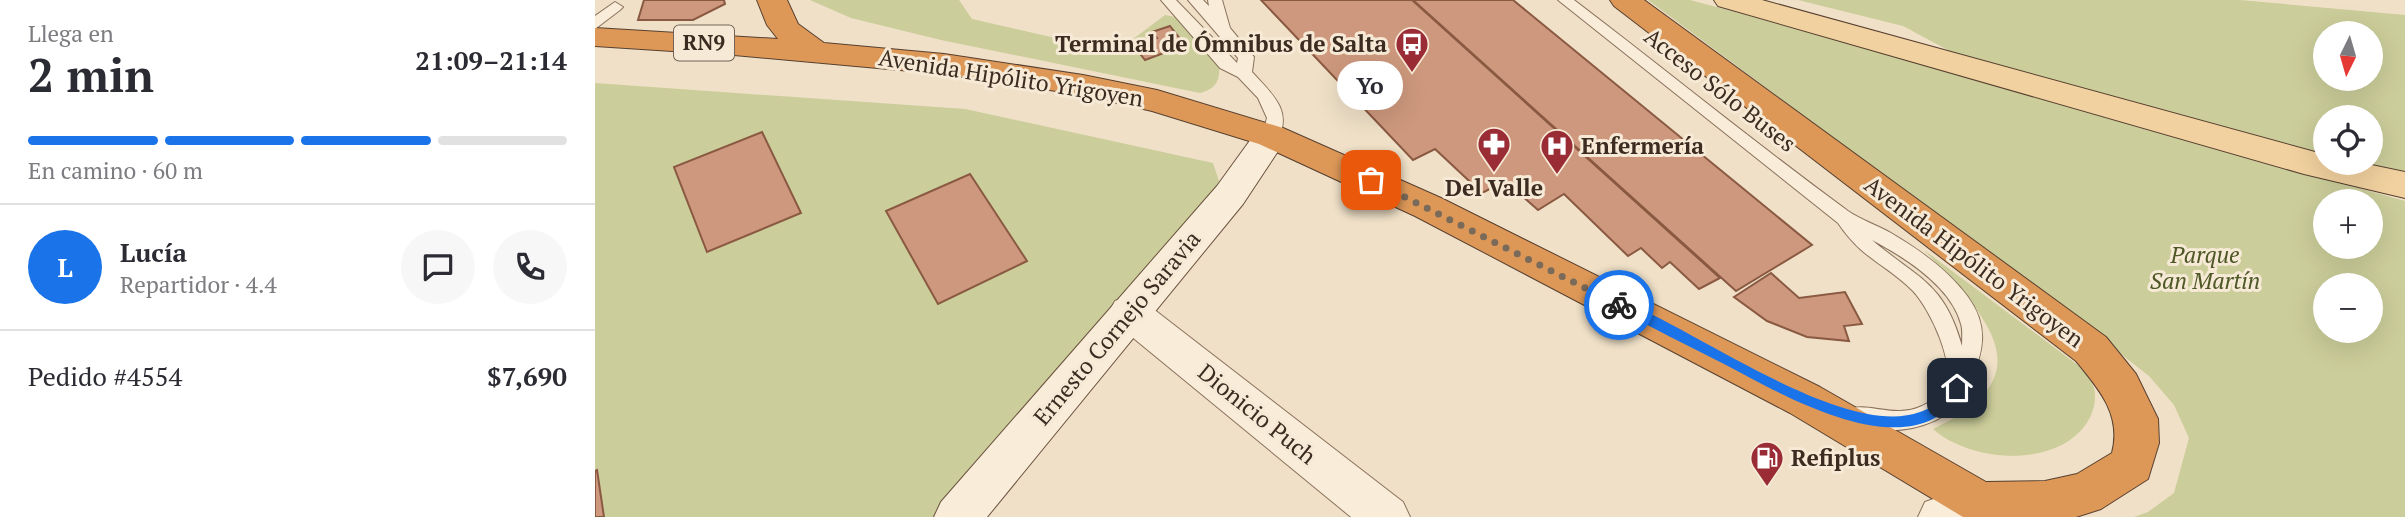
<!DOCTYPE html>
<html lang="es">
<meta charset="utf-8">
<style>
:root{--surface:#fff;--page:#f7f7f7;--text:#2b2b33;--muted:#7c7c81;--line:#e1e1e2;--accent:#1a73e8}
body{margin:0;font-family:"PT Serif",serif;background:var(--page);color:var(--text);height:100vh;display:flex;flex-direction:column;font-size:26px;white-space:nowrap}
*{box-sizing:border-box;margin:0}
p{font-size:23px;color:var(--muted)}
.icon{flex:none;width:38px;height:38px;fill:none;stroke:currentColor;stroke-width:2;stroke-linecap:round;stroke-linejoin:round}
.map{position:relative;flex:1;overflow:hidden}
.drawer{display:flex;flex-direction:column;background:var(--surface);width:595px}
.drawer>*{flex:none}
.needle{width:46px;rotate:185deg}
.controls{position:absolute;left:1718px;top:21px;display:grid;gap:14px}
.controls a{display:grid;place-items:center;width:70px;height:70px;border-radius:50%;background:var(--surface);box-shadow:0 7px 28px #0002;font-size:35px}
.pin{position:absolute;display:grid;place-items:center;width:60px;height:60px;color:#fff;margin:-30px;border-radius:14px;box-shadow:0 4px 10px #0006}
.courier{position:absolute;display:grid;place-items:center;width:70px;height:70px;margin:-35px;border:5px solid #1a73e8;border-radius:50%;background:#fff;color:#222;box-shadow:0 2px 9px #0007}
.bubble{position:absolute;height:49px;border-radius:24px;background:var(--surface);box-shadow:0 7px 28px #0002;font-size:23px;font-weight:700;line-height:49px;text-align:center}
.head em{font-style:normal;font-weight:700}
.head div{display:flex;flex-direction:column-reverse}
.head{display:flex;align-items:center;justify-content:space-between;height:119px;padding:0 28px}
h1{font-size:46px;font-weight:700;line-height:52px}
.bar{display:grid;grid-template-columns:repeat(4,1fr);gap:10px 7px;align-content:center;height:84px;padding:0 28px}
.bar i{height:9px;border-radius:5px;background:var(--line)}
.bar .selected{background:var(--accent)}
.bar p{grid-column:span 4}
.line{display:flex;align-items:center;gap:18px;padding:0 28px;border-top:2px solid var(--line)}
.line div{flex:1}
.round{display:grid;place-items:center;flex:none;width:74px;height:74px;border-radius:37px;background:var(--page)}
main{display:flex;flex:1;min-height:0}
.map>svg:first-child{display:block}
</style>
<main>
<section class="drawer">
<div class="head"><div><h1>2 min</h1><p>Llega en</p></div><em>21:09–21:14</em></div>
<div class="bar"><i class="selected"></i><i class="selected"></i><i class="selected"></i><i></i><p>En camino · 60 m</p></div>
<div class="line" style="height:126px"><b class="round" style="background:var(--accent);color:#fff">L</b><div><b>Lucía</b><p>Repartidor · 4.4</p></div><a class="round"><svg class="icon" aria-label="chat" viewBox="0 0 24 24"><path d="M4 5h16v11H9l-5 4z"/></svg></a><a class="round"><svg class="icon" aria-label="phone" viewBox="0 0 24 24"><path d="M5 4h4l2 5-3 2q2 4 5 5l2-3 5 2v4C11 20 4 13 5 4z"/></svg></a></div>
<div class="line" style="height:91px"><div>Pedido #4554</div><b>$7,690</b></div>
</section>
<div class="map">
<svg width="1810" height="517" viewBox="0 0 1810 517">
<rect width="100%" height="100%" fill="#efe0c7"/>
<g fill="#cbcd9a" fill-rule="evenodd">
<path d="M215 0H364L377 19 521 52 570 15 580 17 624 67C625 82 620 89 605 93L346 40 256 18Z"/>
<path d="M1053 0H1095L1144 13 1810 201V517H1539L1553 512 1579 493 1594 438 1579 405 1554 376 1462 304ZM1731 201H1776V247H1731ZM1731 285H1776V331H1731Z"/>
<path d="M1203 0H1645L1810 15V173L1758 163H1776V117H1731V156L1364 56 1308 26ZM1731 33H1776V79H1731Z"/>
<path d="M0 83 370 109 618 163 625 184 342 517H0Z"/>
<path d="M1329 250 1488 369C1491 375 1497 382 1499 388 1502 400 1498 415 1491 424 1460 469 1375 462 1338 429 1454 375 1390 315 1329 250Z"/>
</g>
<g fill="#cd987d" stroke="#8a5942" stroke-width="2">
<path d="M49 0H129L130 4 98 20H43Z"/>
<path d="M666 0H817L1125 278 1104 289 1075 262 1067 268 1046 248 1033 256 969 194 943 210 910 181 887 193 840 149 818 160Z"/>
<path d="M818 0H918L1217 245 1141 291Z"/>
<path d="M575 26 590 45 550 60 539 46 562 38 557 32Z"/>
<path d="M167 132 206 213 112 252 79 167Z"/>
<path d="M375 174 432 261 343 304 291 211Z"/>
<path d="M1176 273 1204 298 1250 292 1267 324 1249 326 1254 341 1212 337 1172 321 1139 297Z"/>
<path d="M2 470 9 517H0V471Z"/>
</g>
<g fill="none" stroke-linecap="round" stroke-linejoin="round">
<defs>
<g id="lane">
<path d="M566 0H581L642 63 643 58 593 0H608L614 6 613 0H627L635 28 659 57 657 72C676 93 699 111 682 140H670L667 136 672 118 663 98 643 77 625 68Z"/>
<path d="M963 0H979C1071 70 1160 143 1253 211 1266 220 1282 225 1296 233 1325 250 1353 270 1373 297 1394 326 1389 352 1375 381 1366 400 1360 411 1341 420 1313 433 1283 433 1253 423L1250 416 1253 409C1275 402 1299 419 1327 406 1334 402 1345 398 1349 391 1363 367 1335 309 1318 291 1290 263 1268 260 1243 223ZM1277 240C1309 257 1356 286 1366 324 1368 330 1367 339 1367 346 1349 282 1323 279 1277 240Z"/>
<path d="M20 2 28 7 25 10 0 29V16Z"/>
</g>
<g id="street">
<path d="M534 296 548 301 808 502 815 517H756L520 323 514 312 520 301Z"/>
<path d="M1386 482 1402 488 1409 503 1403 517H1323L1330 502Z"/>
</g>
<path id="secondary" d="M676 124 688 128 693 136 648 204 392 517H339L346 502 622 186 664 128Z"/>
<path id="primary" d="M1119 0H1167L1731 155V163H1767L1810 172V198L1709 174 1123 6Z"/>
<path id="highway" d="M162 0H192L203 24 229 43 349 54 488 75 562 90 688 128 846 198 1225 387 1391 482 1450 481 1482 474 1517 453C1527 415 1504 389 1481 361L1019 6 1015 0H1049L1511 337 1541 374 1563 419 1564 443 1553 479 1506 509 1481 517H1368L1195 413 820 216 664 144 557 111 488 95 349 74 139 55 0 46V28L183 39 172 25Z"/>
</defs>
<use href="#lane" stroke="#8a715c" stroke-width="2"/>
<use href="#street" stroke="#8a715c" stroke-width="2"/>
<use href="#secondary" stroke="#6c523f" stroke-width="2"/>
<use href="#primary" stroke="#584030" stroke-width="2"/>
<use href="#highway" stroke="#584030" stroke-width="2"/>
<use href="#lane" fill="#f9edda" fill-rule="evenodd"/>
<use href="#street" fill="#f9edda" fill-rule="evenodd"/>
<use href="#secondary" fill="#f9edda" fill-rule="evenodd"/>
<use href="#primary" fill="#f1d19f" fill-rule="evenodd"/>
<use href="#highway" fill="#dd9858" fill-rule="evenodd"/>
</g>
<path fill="#1a73e8" d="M1024 300C1099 327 1248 440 1325 412 1332 410 1343 403 1348 398 1354 393 1354 386 1362 383L1368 388C1323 475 1188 395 1129 364 1093 346 1056 327 1020 308V302Z"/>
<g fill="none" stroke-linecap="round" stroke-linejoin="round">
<path stroke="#7a6a5a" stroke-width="7" stroke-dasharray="0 12.6" d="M776 180 1024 305"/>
</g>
<defs>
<symbol id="bus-pin" viewBox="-11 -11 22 30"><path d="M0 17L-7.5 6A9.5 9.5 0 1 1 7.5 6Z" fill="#9a2c35" stroke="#f6ead6"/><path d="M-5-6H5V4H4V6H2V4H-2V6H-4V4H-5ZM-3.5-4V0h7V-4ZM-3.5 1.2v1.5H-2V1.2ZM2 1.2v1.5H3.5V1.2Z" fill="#fff"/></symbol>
<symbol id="pharmacy-pin" viewBox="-11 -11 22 30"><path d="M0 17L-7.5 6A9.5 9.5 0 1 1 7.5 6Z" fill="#9a2c35" stroke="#f6ead6"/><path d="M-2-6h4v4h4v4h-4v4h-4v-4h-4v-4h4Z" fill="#fff"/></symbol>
<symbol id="hospital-pin" viewBox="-11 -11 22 30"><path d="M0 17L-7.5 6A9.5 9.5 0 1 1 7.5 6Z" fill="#9a2c35" stroke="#f6ead6"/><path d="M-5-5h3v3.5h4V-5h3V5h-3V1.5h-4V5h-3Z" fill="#fff"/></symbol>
<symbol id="fuel-pin" viewBox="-11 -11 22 30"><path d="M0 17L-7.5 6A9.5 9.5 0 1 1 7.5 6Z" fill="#9a2c35" stroke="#f6ead6"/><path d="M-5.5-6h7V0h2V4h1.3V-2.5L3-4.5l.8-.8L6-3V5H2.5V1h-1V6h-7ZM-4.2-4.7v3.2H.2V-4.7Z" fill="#fff"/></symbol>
</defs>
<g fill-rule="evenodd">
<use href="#bus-pin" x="798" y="25" width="38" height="52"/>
<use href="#pharmacy-pin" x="880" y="125" width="38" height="52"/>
<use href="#hospital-pin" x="943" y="127" width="38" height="52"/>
<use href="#fuel-pin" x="1153" y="439" width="38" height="52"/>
</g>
<g text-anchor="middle" stroke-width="6" stroke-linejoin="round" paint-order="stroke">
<rect fill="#f6ead6" stroke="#736457" stroke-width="2" x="79" y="25.5" width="60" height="35" rx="5"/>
<g font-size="21" font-weight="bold" fill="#3b2b20">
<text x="109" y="50">RN9</text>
</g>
<g font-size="23" font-weight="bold" fill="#3b2b20" stroke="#f6ead6" text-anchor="start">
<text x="792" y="52" text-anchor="end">Terminal de Ómnibus de Salta</text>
<text x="986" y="154">Enfermería</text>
<text x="899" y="196" text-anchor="middle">Del Valle</text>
<text x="1196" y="466">Refiplus</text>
</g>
<g font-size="23" fill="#3b2b20" stroke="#f6ead6">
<text transform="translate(416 78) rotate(9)" y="8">Avenida Hipólito Yrigoyen</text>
<text transform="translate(1125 90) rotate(38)" y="8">Acceso Sólo Buses</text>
<text transform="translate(1379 262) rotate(37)" y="8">Avenida Hipólito Yrigoyen</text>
<text transform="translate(522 328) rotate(-50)" y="8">Ernesto Cornejo Saravia</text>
<text transform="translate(662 414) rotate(39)" y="8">Dionicio Puch</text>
</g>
<g font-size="23" font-style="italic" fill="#4e5726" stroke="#f6ead6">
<text x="1610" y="263">Parque<tspan x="1610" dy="26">San Martín</tspan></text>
</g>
</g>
</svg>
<div class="controls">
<a><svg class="needle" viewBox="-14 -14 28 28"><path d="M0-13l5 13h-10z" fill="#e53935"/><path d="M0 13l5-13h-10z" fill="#7c7c81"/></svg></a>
<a><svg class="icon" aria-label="locate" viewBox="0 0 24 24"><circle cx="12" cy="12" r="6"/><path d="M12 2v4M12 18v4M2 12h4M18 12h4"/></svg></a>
<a>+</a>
<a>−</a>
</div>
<div class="pin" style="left:776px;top:180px;background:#ea580c"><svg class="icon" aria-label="bag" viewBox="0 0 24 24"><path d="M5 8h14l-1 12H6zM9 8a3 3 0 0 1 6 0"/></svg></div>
<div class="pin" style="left:1362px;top:388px;background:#1f2937"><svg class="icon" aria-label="home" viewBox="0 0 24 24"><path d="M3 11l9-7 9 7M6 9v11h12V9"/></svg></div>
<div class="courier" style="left:1024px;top:305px"><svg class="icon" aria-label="bike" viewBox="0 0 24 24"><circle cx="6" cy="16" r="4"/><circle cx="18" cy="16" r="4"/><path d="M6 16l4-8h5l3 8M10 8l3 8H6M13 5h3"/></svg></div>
<div class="bubble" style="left:742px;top:61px;width:66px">Yo</div>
</div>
</main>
